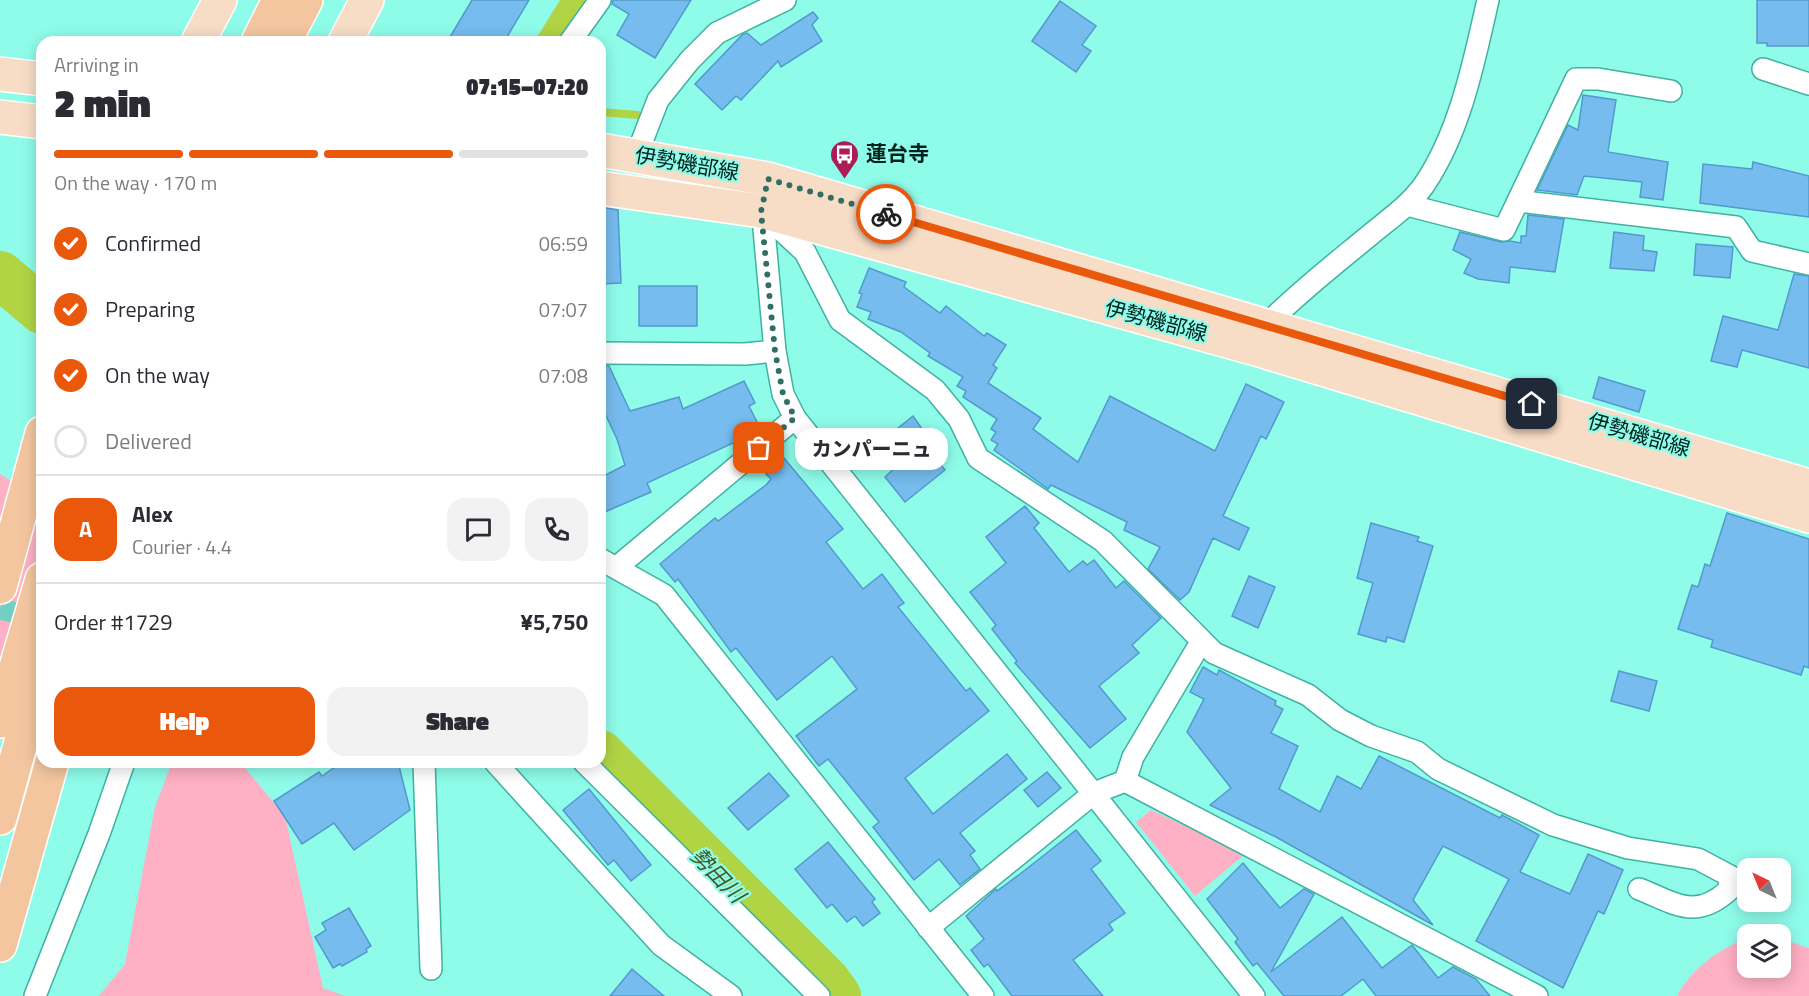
<!DOCTYPE html>
<meta charset="utf-8">
<style>
:root{--surface:#fff;--page:#f2f2f3;--text:#2b2b33;--muted:#7c7c81;--line:#e1e1e2;--accent:#ea580c}
body{margin:0;font-family:"Titillium Web","Noto Sans JP",sans-serif;background:var(--page);color:var(--text);height:100vh;display:flex;flex-direction:column;font-size:22px;white-space:nowrap}
*{box-sizing:border-box;margin:0}
p{font-size:20px;color:var(--muted)}
.icon{flex:none;width:33px;height:33px;fill:none;stroke:currentColor;stroke-width:2;stroke-linecap:round;stroke-linejoin:round}
.map{position:relative;flex:1;overflow:hidden}
.side{position:absolute;left:36px;top:36px;width:570px;height:732px;display:flex;flex-direction:column;background:var(--surface);border-radius:18px;box-shadow:0 3px 15px #0003}
.side>*{flex:none}
.needle{width:39px;rotate:317deg}
.tools{position:absolute;left:1737px;top:858px;display:grid;gap:12px}
.tools a{display:grid;place-items:center;width:54px;height:54px;border-radius:12px;background:var(--surface);box-shadow:0 3px 15px #0003;font-size:30px}
.pin{position:absolute;display:grid;place-items:center;width:51px;height:51px;color:#fff;margin:-26px;border-radius:12px;box-shadow:0 3px 9px #0006}
.courier{position:absolute;display:grid;place-items:center;width:60px;height:60px;margin:-30px;border:4px solid #ea580c;border-radius:50%;background:#fff;color:#222;box-shadow:0 2px 8px #0007}
.bubble{position:absolute;height:42px;border-radius:18px;background:var(--surface);box-shadow:0 3px 15px #0003;font-size:20px;font-weight:800;line-height:42px;text-align:center}
.summary em{font-style:normal;font-weight:800}
.summary div{display:flex;flex-direction:column-reverse}
.summary{display:flex;align-items:center;justify-content:space-between;height:102px;padding:0 18px}
h1{font-size:39px;font-weight:800;line-height:45px}
.bar{display:grid;grid-template-columns:repeat(4,1fr);gap:9px 6px;align-content:center;height:72px;padding:0 18px}
.bar i{height:8px;border-radius:4px;background:var(--line)}
.bar .current{background:var(--accent)}
.bar p{grid-column:span 4}
.line{display:flex;align-items:center;gap:15px;padding:0 18px;border-top:2px solid var(--line)}
.line div{flex:1}
.round{display:grid;place-items:center;flex:none;width:63px;height:63px;border-radius:18px;background:var(--page)}
ol{padding:0 18px;list-style:none}
li{display:flex;align-items:center;gap:18px;height:66px}
li p{margin-inline-start:auto}
li .icon{padding:6px;border-radius:50%;background:var(--accent);color:#fff;stroke-width:4}
li:last-child{color:var(--muted)}
li i{width:33px;height:33px;border:3px solid var(--line);border-radius:50%}
.action{display:flex;gap:12px;margin-top:auto;padding:12px 18px}
.action a{flex:1;height:69px;border-radius:18px;background:var(--accent);color:#fff;font-size:24px;font-weight:800;line-height:69px;text-align:center}
.action a+a{background:var(--page);color:var(--text)}
.map>svg:first-child{display:block}
</style>
<div class="map">
<svg width="1809" height="996" viewBox="0 0 1809 996">
<rect width="100%" height="100%" fill="#8ffcea"/>
<g fill="#feb0c4">
<path d="M0 474 26 490 42 532 32 589 0 698Z"/>
<path d="M172 762H240L285 816 323 988 345 996H99L125 964 155 807Z"/>
<path d="M1151 810 1245 854 1195 896 1136 822Z"/>
<path d="M1744 939H1747L1748 968H1780L1781 939 1809 948V996H1677C1692 968 1716 952 1744 939Z"/>
</g>
<path fill="#b1d445" d="M560 0H593L560 42H534Z"/>
<g fill="none" stroke-linecap="round" stroke-linejoin="round">
<path stroke="#b1d445" stroke-width="8" d="M600 112 638 115"/>
<g stroke="#b1d445" stroke-width="48">
<path d="M0 275 42 310"/>
<path d="M600 754 827 982 837 996"/>
</g>
</g>
<g fill="#76bcef" stroke="#529acd" stroke-width="1.5">
<path d="M472 0H529L504 42H447Z"/>
<path d="M613 0H691L655 58 617 35 629 14 612 4Z"/>
<path d="M1757 0H1809V46H1767V43H1757Z"/>
<path d="M1060 1 1096 26 1082 45 1091 51 1076 72 1032 41Z"/>
<path d="M813 12 818 18 812 25 822 41 781 67 778 61 741 100 736 96 722 110 695 84 743 34 747 33 761 45Z"/>
<path d="M1583 95 1616 100 1608 152 1668 162 1663 200 1640 197 1642 182 1584 176 1577 195 1537 190 1568 125 1578 130Z"/>
<path d="M1753 162 1809 176V217L1700 203 1703 164 1752 169Z"/>
<path d="M600 207 618 210 621 283 600 284Z"/>
<path d="M1528 215 1564 219 1555 272 1510 267 1509 283 1478 279 1464 273 1471 259 1453 250 1460 232 1501 242 1510 241 1521 243V236H1526Z"/>
<path d="M1614 232 1644 236 1643 250 1657 252 1654 271 1610 268Z"/>
<path d="M1696 244 1733 247 1730 278 1694 275Z"/>
<path d="M869 268 906 282 904 287 940 313 946 306 984 336 987 333 1006 345 993 365 997 368 988 383 1041 418 1033 429 1078 462 1110 396 1215 451 1246 384 1284 402 1266 439 1261 436 1223 516 1249 528 1239 550 1213 538 1189 592 1180 600 1148 569 1160 547 1124 530 1127 522 1051 485 1048 489 994 450 998 444 991 440 996 432 991 429 997 419 963 397 966 391 957 386 963 377 928 356 930 353 901 332 868 319 871 312 857 307 862 294 859 293Z"/>
<path d="M1794 274 1809 276V368L1742 350 1737 367 1711 361 1723 316 1778 330Z"/>
<rect x="639" y="286" width="58" height="40"/>
<path d="M600 366H609L630 411 679 397 683 409 744 381 755 403 749 406 761 430 647 483 651 492 600 514V478L625 465 617 439 600 403Z"/>
<path d="M1599 377 1645 391 1639 412 1593 398Z"/>
<path d="M913 416 925 433 909 446 897 429Z"/>
<path d="M922 442 945 470 905 502 885 477Z"/>
<path d="M784 458 843 529 826 542 863 589 882 574 904 603 898 607 966 691 970 688 989 711 905 778 933 814 1007 754 1027 779 960 833 975 851 970 855 980 869 960 885 939 859 914 880 873 827 879 822 828 759 819 766 796 736 857 689 832 656 777 700 736 648 731 652 678 579 675 582 660 564 715 518 718 521 766 485 771 479 766 474Z"/>
<path d="M1025 506 1039 523 1034 528 1069 572 1083 561 1087 565 1094 560 1116 588 1124 581 1161 618 1132 645 1139 653 1099 686 1126 719 1090 748 1015 663 1017 661 992 629 996 625 970 592 1006 563 986 537Z"/>
<path d="M1727 513 1809 539V668L1804 666 1801 675 1711 647 1713 640 1678 629 1692 585 1698 587 1705 564 1710 566Z"/>
<path d="M1371 523 1419 537 1417 541 1433 546 1404 642 1387 637 1386 642 1358 634 1373 583 1357 578Z"/>
<path d="M1249 576 1275 587 1258 628 1232 616Z"/>
<path d="M1203 667 1217 675 1219 670 1276 701 1275 705 1283 709 1271 733 1298 746 1279 789 1320 812 1337 776 1361 789 1379 756 1500 818 1502 815 1539 835 1520 872 1570 894 1588 854 1623 870 1604 914 1598 911 1563 988 1476 941 1509 879 1443 846 1413 900 1433 925 1276 837 1210 805 1231 788 1187 732 1204 699 1190 692Z"/>
<path d="M1619 671 1657 681 1649 711 1611 701Z"/>
<path d="M342 762H398L410 810 354 850 334 823 302 844 274 801 319 772 322 776Z"/>
<path d="M1047 772 1061 788 1038 807 1024 790Z"/>
<path d="M769 773 789 796 748 830 728 808Z"/>
<path d="M589 789 651 865 631 881 614 860 608 865 563 810Z"/>
<path d="M1076 830 1101 861 1091 869 1125 913 1109 924 1113 930 1073 960 1103 996H1012L988 964 984 967 971 950 984 939 966 916 996 889 997 891 1020 874Z"/>
<path d="M828 842 875 899 872 902 880 913 863 926 855 916 847 922 832 904 827 908 795 869Z"/>
<path d="M1243 863 1280 908 1304 889 1314 894 1271 972 1342 917 1382 968 1412 945 1438 978 1453 967 1476 979 1490 996H1376L1363 979 1341 996H1284L1257 963 1253 966 1235 942 1238 939 1207 899Z"/>
<path d="M349 908 371 946 366 949 367 952 342 966 340 964 333 968 315 937 326 930 322 923Z"/>
<path d="M632 969 664 996H610Z"/>
</g>
<g fill="none" stroke-linecap="round" stroke-linejoin="round">
<path stroke="#72d0c1" stroke-width="21" stroke-dasharray="21 10" stroke-linecap="butt" d="M0 609 41 619"/>
<defs>
<g id="street">
<path d="M570 42 600 0"/>
<path d="M1763 69 1809 84"/>
<path d="M637 154 658 100 690 60 717 33 785 0"/>
<path d="M1518 201 1576 79H1598L1671 91"/>
<path d="M1407 205 1504 230 1518 201 1736 227 1752 251 1809 264"/>
<path d="M762 207 775 351 783 394 795 418 1254 996"/>
<path d="M766 216 805 252 840 320 935 390 959 419 978 458 1103 541 1214 653 1308 695 1340 720 1371 736 1417 752 1438 769 1553 825 1628 848 1698 859 1730 876 1729 890C1695 921 1675 903 1639 889"/>
<path d="M1266 325C1299 292 1335 264 1370 235 1388 220 1410 205 1424 185 1460 132 1474 62 1488 0"/>
<path d="M600 353 745 354 775 351"/>
<path d="M600 559 664 595 983 996"/>
<path d="M617 567 795 418"/>
<path d="M424 762 431 969"/>
<path d="M495 762 661 945 731 996"/>
<path d="M584 762 819 996"/>
<path d="M1125 781 1537 996"/>
<path d="M928 928 1094 793 1125 781 1133 757 1201 642"/>
<path d="M35 996 99 834 124 762"/>
</g>
<g id="primary">
<path d="M198 42 220 0"/>
<path d="M345 42 367 0"/>
<path d="M0 74 42 79"/>
<path d="M0 117 42 122"/>
<path d="M600 150 768 179 1809 486"/>
<path d="M600 188 761 211 1256 349 1809 516"/>
</g>
<g id="highway">
<path d="M258 42 279 0"/>
<path d="M284 42 306 0"/>
<path d="M0 587 42 433"/>
<path d="M0 721 42 579"/>
<path d="M0 818 42 666"/>
<path d="M0 945 52 762"/>
</g>
</defs>
<use href="#street" stroke="#3fb2a2" stroke-width="24"/>
<use href="#primary" stroke="#fff" stroke-width="36"/>
<use href="#highway" stroke="#fff" stroke-width="36"/>
<use href="#street" stroke="#fff" stroke-width="21"/>
<use href="#primary" stroke="#f8ddc6" stroke-width="33"/>
<use href="#highway" stroke="#f3c6a0" stroke-width="33"/>
</g>
<g fill="none" stroke-linecap="round" stroke-linejoin="round">
<path stroke="#326e65" stroke-width="6" stroke-dasharray="0 10.8" d="M759 448 795 418 783 394 775 351 761 212 768 179 886 214"/>
<path stroke="#ea580c" stroke-width="8" d="M886 214 1532 404"/>
</g>
<defs>
<symbol id="bus-pin" viewBox="-11 -11 22 30"><path d="M0 17L-7.5 6A9.5 9.5 0 1 1 7.5 6Z" fill="#ab1c59" stroke="#8ffcea"/><path d="M-5-6H5V4H4V6H2V4H-2V6H-4V4H-5ZM-3.5-4V0h7V-4ZM-3.5 1.2v1.5H-2V1.2ZM2 1.2v1.5H3.5V1.2Z" fill="#fff"/></symbol>
</defs>
<g fill-rule="evenodd">
<use href="#bus-pin" x="828" y="138" width="33" height="45"/>
</g>
<g text-anchor="middle" stroke-width="4.5" stroke-linejoin="round" paint-order="stroke">
<g font-size="21" font-weight="bold" fill="#00221d" stroke="#8ffcea" text-anchor="start">
<text x="866" y="161">蓮台寺</text>
</g>
<g font-size="21" fill="#00221d" stroke="#8ffcea">
<text transform="translate(687 164) rotate(10)" y="7">伊勢磯部線</text>
<text transform="translate(1156 321) rotate(15)" y="7">伊勢磯部線</text>
<text transform="translate(1639 435) rotate(16)" y="7">伊勢磯部線</text>
</g>
<g font-size="22" font-style="italic" fill="#45531c" stroke="#8ffcea">
<text transform="translate(718 875) rotate(46)" y="8">勢田川</text>
</g>
</g>
</svg>
<div class="tools">
<a><svg class="needle" viewBox="-14 -14 28 28"><path d="M0-13l5 13h-10z" fill="#e53935"/><path d="M0 13l5-13h-10z" fill="#7c7c81"/></svg></a>
<a><svg class="icon" aria-label="layers" viewBox="0 0 24 24"><path d="M12 4l9 5-9 5-9-5zM3 14l9 5 9-5"/></svg></a>
</div>
<div class="pin" style="left:759px;top:448px;background:#ea580c"><svg class="icon" aria-label="bag" viewBox="0 0 24 24"><path d="M5 8h14l-1 12H6zM9 8a3 3 0 0 1 6 0"/></svg></div>
<div class="pin" style="left:1532px;top:404px;background:#1f2937"><svg class="icon" aria-label="home" viewBox="0 0 24 24"><path d="M3 11l9-7 9 7M6 9v11h12V9"/></svg></div>
<div class="courier" style="left:886px;top:214px"><svg class="icon" aria-label="bike" viewBox="0 0 24 24"><circle cx="6" cy="16" r="4"/><circle cx="18" cy="16" r="4"/><path d="M6 16l4-8h5l3 8M10 8l3 8H6M13 5h3"/></svg></div>
<div class="bubble" style="left:795px;top:428px;width:153px">カンパーニュ</div>
<section class="side">
<div class="summary"><div><h1>2 min</h1><p>Arriving in</p></div><em>07:15–07:20</em></div>
<div class="bar"><i class="current"></i><i class="current"></i><i class="current"></i><i></i><p>On the way · 170 m</p></div>
<ol>
<li><svg class="icon" aria-label="check" viewBox="0 0 24 24"><path d="M5 12l5 5 9-10"/></svg>Confirmed<p>06:59</p></li>
<li><svg class="icon" aria-label="check" viewBox="0 0 24 24"><path d="M5 12l5 5 9-10"/></svg>Preparing<p>07:07</p></li>
<li><svg class="icon" aria-label="check" viewBox="0 0 24 24"><path d="M5 12l5 5 9-10"/></svg>On the way<p>07:08</p></li>
<li><i></i>Delivered</li>
</ol>
<div class="line" style="height:108px"><b class="round" style="background:var(--accent);color:#fff">A</b><div><b>Alex</b><p>Courier · 4.4</p></div><a class="round"><svg class="icon" aria-label="chat" viewBox="0 0 24 24"><path d="M4 5h16v11H9l-5 4z"/></svg></a><a class="round"><svg class="icon" aria-label="phone" viewBox="0 0 24 24"><path d="M5 4h4l2 5-3 2q2 4 5 5l2-3 5 2v4C11 20 4 13 5 4z"/></svg></a></div>
<div class="line" style="height:78px"><div>Order #1729</div><b>¥5,750</b></div>
<div class="action"><a>Help</a><a>Share</a></div>
</section>
</div>
